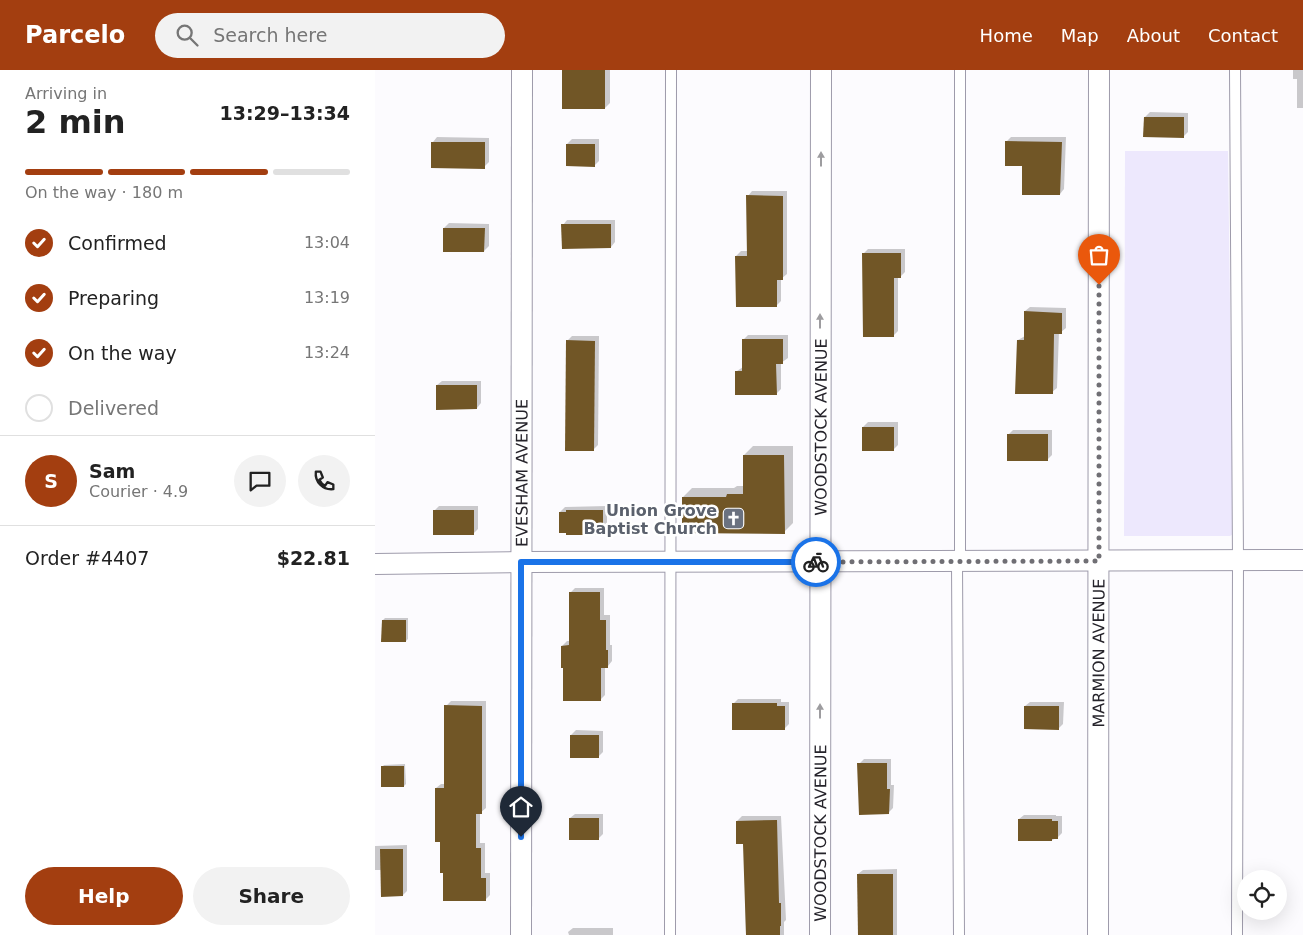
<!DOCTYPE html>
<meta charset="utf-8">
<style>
:root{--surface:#fff;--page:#f2f2f2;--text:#222;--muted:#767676;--line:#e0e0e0;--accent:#a33e10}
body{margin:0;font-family:"DejaVu Sans",sans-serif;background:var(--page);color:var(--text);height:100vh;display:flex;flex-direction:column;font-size:19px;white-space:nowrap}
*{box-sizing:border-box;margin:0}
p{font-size:16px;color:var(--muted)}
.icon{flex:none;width:28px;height:28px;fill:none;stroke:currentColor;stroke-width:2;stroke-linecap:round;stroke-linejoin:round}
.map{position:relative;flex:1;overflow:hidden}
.details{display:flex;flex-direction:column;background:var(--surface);width:375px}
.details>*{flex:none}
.buttons{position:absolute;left:862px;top:800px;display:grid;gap:10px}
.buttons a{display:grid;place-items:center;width:50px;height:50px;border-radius:50%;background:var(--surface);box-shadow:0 5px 20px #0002;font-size:25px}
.pin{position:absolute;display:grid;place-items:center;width:42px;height:42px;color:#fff;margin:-51px -21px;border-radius:50% 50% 50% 0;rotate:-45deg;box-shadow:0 0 5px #0007}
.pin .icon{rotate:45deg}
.courier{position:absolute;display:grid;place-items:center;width:50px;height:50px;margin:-25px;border:4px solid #1a73e8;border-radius:50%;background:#fff;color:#222;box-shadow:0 1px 6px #0007}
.overview em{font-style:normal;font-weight:700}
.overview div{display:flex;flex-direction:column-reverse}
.overview{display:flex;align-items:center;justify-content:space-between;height:85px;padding:0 25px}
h1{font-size:32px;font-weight:700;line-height:38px}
.bar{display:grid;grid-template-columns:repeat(4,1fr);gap:8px 5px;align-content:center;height:60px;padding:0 25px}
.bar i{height:6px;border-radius:4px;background:var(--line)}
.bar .current{background:var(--accent)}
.bar p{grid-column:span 4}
.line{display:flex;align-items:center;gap:12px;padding:0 25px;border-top:1px solid var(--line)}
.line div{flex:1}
.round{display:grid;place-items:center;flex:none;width:52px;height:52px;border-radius:26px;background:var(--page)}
ol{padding:0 25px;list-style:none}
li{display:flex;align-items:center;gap:15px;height:55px}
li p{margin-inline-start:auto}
li .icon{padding:5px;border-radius:50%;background:var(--accent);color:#fff;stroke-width:4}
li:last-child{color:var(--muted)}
li i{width:28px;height:28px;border:2px solid var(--line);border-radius:50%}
.action{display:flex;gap:10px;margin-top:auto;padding:10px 25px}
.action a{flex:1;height:58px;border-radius:30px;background:var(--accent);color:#fff;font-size:20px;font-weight:700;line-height:58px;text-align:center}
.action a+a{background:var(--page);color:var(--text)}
header{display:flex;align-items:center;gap:30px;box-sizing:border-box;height:70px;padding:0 25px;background:var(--accent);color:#fff}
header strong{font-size:24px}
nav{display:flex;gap:28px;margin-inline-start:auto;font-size:18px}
.search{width:350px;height:45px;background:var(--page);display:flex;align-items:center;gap:12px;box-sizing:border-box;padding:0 18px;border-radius:28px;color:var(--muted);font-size:19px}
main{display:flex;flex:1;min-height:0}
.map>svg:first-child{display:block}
</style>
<header>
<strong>Parcelo</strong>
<div class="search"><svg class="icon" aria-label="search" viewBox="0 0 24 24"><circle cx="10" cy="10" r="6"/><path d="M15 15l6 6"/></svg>Search here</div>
<nav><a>Home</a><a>Map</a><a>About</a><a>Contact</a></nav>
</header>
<main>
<section class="details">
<div class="overview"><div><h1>2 min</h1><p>Arriving in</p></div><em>13:29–13:34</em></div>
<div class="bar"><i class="current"></i><i class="current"></i><i class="current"></i><i></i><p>On the way · 180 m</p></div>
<ol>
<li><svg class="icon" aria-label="check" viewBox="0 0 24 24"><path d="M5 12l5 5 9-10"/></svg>Confirmed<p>13:04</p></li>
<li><svg class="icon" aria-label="check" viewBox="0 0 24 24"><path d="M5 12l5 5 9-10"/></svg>Preparing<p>13:19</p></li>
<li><svg class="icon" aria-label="check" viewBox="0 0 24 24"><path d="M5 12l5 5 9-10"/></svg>On the way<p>13:24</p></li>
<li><i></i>Delivered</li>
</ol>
<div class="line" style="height:90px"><b class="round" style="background:var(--accent);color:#fff">S</b><div><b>Sam</b><p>Courier · 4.9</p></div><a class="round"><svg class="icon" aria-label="chat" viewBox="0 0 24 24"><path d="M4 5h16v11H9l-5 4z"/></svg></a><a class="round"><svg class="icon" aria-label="phone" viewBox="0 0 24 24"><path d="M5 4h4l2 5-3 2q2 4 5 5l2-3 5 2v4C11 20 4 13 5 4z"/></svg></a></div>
<div class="line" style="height:65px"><div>Order #4407</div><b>$22.81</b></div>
<div class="action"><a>Help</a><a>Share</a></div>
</section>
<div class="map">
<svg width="928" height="865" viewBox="0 0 928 865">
<rect width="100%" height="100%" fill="#fcfbfe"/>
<path fill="#ede8fd" d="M750 81H853L858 464 855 466H749Z"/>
<g fill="#0003">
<path d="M188 0H235V33L230 38Z"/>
<path d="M918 0H928V38H922V9H918Z"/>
<path d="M775 42 813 43V62L808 67 770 47Z"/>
<path d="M62 67 114 68V92L109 97 58 72Z"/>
<path d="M636 67H691L689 119 685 124 648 95 631 72Z"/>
<path d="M197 69H224V91L219 96 192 74Z"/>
<path d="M377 121H412V204L406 209V231L401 236 361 186 366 181H373V126Z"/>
<path d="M192 150H240V172L236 177 188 155Z"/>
<path d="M74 153 114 154V176L109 181 69 158Z"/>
<path d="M493 179H530V202L525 207H523V261L518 266 488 184Z"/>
<path d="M655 237 691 238V258L686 262H684L682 318 677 322 643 270 650 266V241Z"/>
<path d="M373 265H413V288L406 293V319L401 324 362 301 368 297V270Z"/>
<path d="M197 266H224L223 375 218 380 192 271Z"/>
<path d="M67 311H106V333L102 338 62 315Z"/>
<path d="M493 352H523V375L518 380 488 357Z"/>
<path d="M638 360H677V385L672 390 633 365Z"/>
<path d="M378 376H418V453L409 462 308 427 317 418H359L362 416H369V385Z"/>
<path d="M64 436H103V459L98 464 59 441Z"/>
<path d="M232 436V459L228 464 185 442 190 437Z"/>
<path d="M200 518H229V545H235V575H237V591L233 596H230V625L225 630 190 597 187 576 192 571H195V523Z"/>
<path d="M10 548H33V569L31 571 8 550Z"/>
<path d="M363 629H406V632H414V654L409 659 358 634Z"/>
<path d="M76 631H111V738L105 743V773H110V803H115V825L110 830 69 801 61 718 66 714H70L71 636Z"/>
<path d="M655 632H689L688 654 684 658 650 636Z"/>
<path d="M201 660 228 661V682L223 687 196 665Z"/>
<path d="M489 689H516V715H519L518 738 513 743 484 694Z"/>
<path d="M30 694 31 714 29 716 7 697 9 695Z"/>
<path d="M200 744H228V764L223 769 195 748Z"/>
<path d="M649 745H681V746H687V763L682 768 677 770 644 749Z"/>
<path d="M367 746H406L411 850 409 852V865H371L369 773 362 751Z"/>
<path d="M32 775V821L28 825 7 800H0V776Z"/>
<path d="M522 799V865H484L483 804 488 800Z"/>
<path d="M198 858H238V865H194L193 862Z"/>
</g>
<g fill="#715626">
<rect x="187" y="0" width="43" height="39"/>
<path d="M769 47H809V68L768 67Z"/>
<path d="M630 71 687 72 685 125H647V96H630Z"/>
<path d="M56 72H110V99L56 98Z"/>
<path d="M191 74H220V97L191 96Z"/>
<path d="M371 125 408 126V210H402V237H361L360 186H372Z"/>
<path d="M186 154H236V178L187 179Z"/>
<path d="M68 158H110L109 182H68Z"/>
<path d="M487 183H526V208H519V267H488Z"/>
<path d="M649 241 687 243V264H679L678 324H640L642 270H649Z"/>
<path d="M367 269H408V294H401L402 325H360V301H367Z"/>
<path d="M191 270 220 271 219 381H190Z"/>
<path d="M61 315H102V339L61 340Z"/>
<rect x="487" y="357" width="32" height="24"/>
<rect x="632" y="364" width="41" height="27"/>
<path d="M368 385H409L410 464 307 463V427H351L352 424H368Z"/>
<rect x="58" y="440" width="41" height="25"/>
<path d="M191 440H228V465H191V463H184V442H191Z"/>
<path d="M194 522H225V550H231V580H233V598H226V631H188V598H186V576L194 575Z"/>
<path d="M7 550H31V572H6Z"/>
<path d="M357 633H402V636H410V660H357Z"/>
<path d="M69 635 107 636V744H101V778H106V808H111V831H68V803H65V772H60V718H69Z"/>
<path d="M649 636H684V660L649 659Z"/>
<rect x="195" y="665" width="29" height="23"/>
<path d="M482 693H512V719H515L514 744 484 745Z"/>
<rect x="6" y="696" width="23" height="21"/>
<rect x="194" y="748" width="30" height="22"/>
<path d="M643 749H677V751H683V769H677V771H643Z"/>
<path d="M402 750 404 833H406V856H405V865H371L368 774H361V751Z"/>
<path d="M5 779H28V826L6 827Z"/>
<path d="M482 804H518V865H483Z"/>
</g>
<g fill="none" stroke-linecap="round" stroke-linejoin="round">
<defs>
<g id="lane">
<path d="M585 0V492"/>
<path d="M860 0 863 490 862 865"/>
<path d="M582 492 584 865"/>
<path d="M295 865 296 0"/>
</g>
<g id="street">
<path d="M0 494 146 492 928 490"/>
<path id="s1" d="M146 865 147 0"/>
<path id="s2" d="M445 865 446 0"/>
<path id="s3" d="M723 865 724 0"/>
</g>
</defs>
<use href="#lane" stroke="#9e9bab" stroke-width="12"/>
<use href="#street" stroke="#9e9bab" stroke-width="22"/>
<use href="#lane" stroke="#fff" stroke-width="10"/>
<use href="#street" stroke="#fff" stroke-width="20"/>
</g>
<defs><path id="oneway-solid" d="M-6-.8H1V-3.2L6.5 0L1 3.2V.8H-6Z" transform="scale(1.25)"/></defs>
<g fill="#9d9c9f">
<use href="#oneway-solid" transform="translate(446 89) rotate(-90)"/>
<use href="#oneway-solid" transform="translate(445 251) rotate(-90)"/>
<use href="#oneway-solid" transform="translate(445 641) rotate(-90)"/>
</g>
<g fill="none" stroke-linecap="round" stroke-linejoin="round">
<path stroke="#706f74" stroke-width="5" stroke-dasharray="0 9" d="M441 492 724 491V215"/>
<path stroke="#1a73e8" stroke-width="6" d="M146 767V492H441"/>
</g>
<defs>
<symbol id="church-square" viewBox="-11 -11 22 22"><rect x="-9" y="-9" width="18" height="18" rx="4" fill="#6b7280" stroke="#fff"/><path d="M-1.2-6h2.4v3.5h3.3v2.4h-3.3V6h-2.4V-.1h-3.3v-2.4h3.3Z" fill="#fff"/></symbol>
</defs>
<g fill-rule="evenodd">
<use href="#church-square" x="346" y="436" width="25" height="25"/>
</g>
<g text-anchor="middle" stroke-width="5" stroke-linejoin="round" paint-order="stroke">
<g font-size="16" fill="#25232a" stroke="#fff">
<text dy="6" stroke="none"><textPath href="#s2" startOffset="508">WOODSTOCK AVENUE</textPath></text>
<text dy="6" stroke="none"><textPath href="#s1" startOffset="462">EVESHAM AVENUE</textPath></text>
<text dy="6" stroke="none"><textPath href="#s3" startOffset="282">MARMION AVENUE</textPath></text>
<text dy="6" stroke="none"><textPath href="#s2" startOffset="102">WOODSTOCK AVENUE</textPath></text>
</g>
<g font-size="16" font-weight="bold" fill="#5b616d" stroke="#fff" text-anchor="end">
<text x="342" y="446">Union Grove<tspan x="342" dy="18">Baptist Church</tspan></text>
</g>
</g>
</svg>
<div class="buttons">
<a><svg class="icon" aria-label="locate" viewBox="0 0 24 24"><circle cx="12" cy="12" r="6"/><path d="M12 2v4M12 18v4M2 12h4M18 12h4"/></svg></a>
</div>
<div class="pin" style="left:724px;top:215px;background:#ea580c"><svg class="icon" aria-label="bag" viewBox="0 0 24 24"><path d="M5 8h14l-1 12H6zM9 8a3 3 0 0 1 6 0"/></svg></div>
<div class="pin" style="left:146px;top:767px;background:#1f2937"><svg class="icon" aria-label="home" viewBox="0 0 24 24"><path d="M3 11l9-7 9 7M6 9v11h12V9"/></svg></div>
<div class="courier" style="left:441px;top:492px"><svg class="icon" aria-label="bike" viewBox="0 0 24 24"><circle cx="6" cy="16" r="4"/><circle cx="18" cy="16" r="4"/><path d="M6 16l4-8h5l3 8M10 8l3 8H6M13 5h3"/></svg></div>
</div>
</main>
